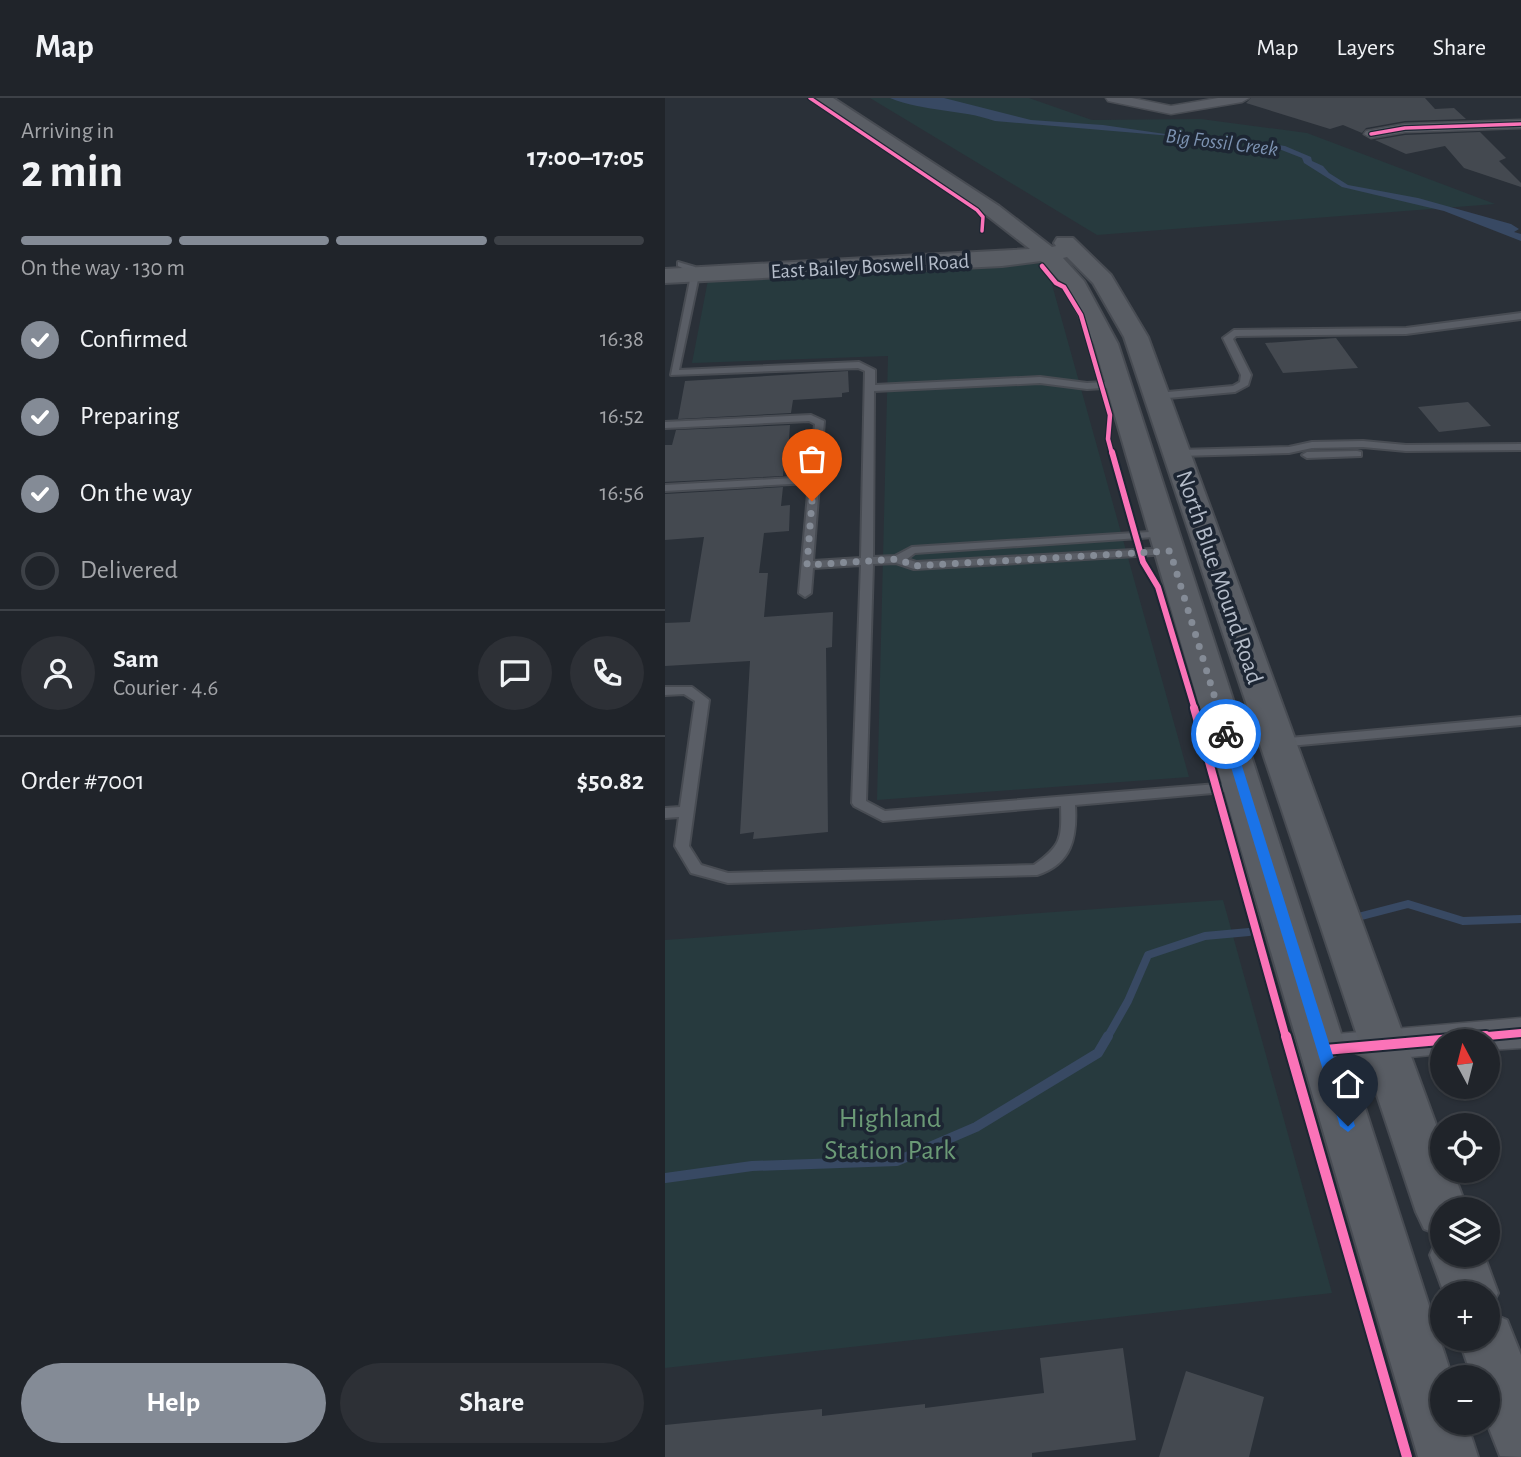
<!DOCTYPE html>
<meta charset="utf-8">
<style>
:root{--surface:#20242a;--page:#2d3036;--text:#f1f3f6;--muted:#a2a4a8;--line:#3d4147;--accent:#848b96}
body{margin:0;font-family:"Alegreya Sans",sans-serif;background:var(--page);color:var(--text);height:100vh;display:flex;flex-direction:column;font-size:26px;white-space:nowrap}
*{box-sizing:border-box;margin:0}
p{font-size:23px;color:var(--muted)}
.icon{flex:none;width:38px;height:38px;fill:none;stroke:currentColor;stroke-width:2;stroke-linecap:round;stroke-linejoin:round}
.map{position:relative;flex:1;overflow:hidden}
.panel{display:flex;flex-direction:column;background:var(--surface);width:665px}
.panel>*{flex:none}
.needle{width:46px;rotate:353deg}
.tools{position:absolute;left:765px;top:931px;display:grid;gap:14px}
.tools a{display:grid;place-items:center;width:70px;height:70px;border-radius:50%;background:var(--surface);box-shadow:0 2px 5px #0004,0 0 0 2px var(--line);font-size:35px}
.pin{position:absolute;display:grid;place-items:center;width:60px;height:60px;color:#fff;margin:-72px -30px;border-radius:50% 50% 50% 0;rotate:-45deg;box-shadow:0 0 7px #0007}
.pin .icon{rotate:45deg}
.courier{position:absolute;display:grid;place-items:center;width:70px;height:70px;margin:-35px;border:5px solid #1a73e8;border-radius:50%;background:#fff;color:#222;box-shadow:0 2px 9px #0007}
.head em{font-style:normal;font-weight:700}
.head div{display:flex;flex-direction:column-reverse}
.head{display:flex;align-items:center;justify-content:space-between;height:119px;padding:0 21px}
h1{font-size:46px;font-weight:700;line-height:52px}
.bar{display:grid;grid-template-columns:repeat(4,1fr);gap:10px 7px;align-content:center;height:84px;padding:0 21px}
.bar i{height:9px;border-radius:5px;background:var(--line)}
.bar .active{background:var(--accent)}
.bar p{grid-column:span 4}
.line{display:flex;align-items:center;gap:18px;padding:0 21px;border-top:2px solid var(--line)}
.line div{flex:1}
.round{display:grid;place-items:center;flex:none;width:74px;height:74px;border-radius:37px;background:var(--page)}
ol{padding:0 21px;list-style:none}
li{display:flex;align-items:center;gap:21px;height:77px}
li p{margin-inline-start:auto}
li .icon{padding:7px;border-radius:50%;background:var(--accent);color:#fff;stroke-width:4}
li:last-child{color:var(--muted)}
li i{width:38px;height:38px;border:4px solid var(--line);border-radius:50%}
.cta{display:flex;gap:14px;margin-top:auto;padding:14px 21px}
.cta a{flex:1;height:80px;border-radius:42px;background:var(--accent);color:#fff;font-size:28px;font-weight:700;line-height:80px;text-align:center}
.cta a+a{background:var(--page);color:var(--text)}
header{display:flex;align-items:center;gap:42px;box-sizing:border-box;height:98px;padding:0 35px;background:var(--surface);border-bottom:2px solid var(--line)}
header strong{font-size:33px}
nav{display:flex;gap:38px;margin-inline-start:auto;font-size:24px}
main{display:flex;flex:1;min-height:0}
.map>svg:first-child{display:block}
</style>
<header>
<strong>Map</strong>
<nav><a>Map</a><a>Layers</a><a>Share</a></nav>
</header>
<main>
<section class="panel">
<div class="head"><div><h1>2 min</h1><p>Arriving in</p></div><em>17:00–17:05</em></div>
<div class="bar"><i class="active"></i><i class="active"></i><i class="active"></i><i></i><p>On the way · 130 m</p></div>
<ol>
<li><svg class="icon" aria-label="check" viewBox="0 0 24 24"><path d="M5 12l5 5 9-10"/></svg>Confirmed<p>16:38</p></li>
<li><svg class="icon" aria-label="check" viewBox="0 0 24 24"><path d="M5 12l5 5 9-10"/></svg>Preparing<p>16:52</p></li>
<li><svg class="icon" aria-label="check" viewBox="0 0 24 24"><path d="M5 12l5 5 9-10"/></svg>On the way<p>16:56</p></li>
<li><i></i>Delivered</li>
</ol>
<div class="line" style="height:126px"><a class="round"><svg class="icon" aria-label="person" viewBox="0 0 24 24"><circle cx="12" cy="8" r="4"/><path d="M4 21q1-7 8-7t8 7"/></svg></a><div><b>Sam</b><p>Courier · 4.6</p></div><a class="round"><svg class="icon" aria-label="chat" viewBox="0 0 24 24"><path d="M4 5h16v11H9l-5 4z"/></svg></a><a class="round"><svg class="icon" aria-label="phone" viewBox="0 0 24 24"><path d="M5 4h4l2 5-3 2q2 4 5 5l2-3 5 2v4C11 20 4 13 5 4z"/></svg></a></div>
<div class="line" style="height:91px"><div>Order #7001</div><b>$50.82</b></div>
<div class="cta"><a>Help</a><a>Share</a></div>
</section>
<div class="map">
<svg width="856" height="1359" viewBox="0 0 856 1359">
<rect width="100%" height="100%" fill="#2a3038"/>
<g fill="#273a3e">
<path d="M205 0H364L427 22 536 21 642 35 830 106 432 137Z"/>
<path d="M381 165 524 679 212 702 223 258 27 265 43 182Z"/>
<path d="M558 802 667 1195 0 1270V842Z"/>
</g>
<path fill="#384963" d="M225 0H279L366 22 438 27 507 37 588 43 620 48 646 59 647 63 658 68 664 75 683 87 753 100 846 126 854 131 849 134 856 136V143L779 113 677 89 639 65 637 60 601 46 330 23C296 11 259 14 225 0Z"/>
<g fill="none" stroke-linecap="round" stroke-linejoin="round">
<g stroke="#384963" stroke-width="8">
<path d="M689 820 743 806 798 823 856 821"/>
<path d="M442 940 463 903 483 857 540 838 584 834"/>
</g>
<path stroke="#384963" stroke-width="10" d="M0 1080 87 1068 232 1063 311 1029 433 955 443 938"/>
</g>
<g fill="#444950">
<path d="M586 0H760L770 11 789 10 801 21 740 23 701 30 697 35 678 27 665 31 581 5Z"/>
<path d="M815 34 841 60 834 63 856 85V89L799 70 780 48 741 56 710 42 740 37Z"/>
<path d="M671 240 693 270 618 275 600 245Z"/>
<path d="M183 273 184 294 177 295V299L128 302 126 315 13 321 20 283Z"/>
<path d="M803 304 826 328 774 334 753 309Z"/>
<path d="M125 327 124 341 133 340 131 363H119L118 378 0 384V347H7L11 332Z"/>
<path d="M118 389 116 408 125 407 124 433 99 435 94 475H103L99 519 168 514 167 549 161 550 163 734 88 741 89 734 75 736 85 563 0 568V525L25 524 39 439 0 442V396Z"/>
<path d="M458 1250 471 1342 367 1355V1359H0V1327L157 1311V1318L260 1306V1310L379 1295 375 1260Z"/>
<path d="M521 1273 599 1299 584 1359H494Z"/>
</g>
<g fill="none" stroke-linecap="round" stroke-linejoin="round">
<defs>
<g id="service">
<path d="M13 164 30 169 34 177 14 272 194 264 210 272V287L375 279 422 285 455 283 460 286 455 289 422 291 375 285 209 293 208 459 230 458 247 449 500 433 504 434V438L250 455 242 461 251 464 505 450 511 453 505 456 249 471 231 465 208 466 201 703 220 713 577 684 582 686 584 689 582 692 410 707C412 739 407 766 372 777L63 785 26 775 10 748 14 719 0 720V710L15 709 30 603 19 596 0 597V589H27L44 602 24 748 36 767 63 775 369 767C396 748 397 741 396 708L218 723 189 708 187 705 196 467 148 470 146 495 140 499 134 495 144 385 0 393V387L145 379 150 326 144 323 0 330V324L146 317 159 323 148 463 196 460 200 273 193 270 6 277 26 177 24 173 13 168Z"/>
<path d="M856 215V221L741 236 571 238 568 241 586 277 583 287 570 294 492 301 487 298 492 295 568 288 575 284 576 277 558 240 569 232 741 230Z"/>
<path d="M698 343 741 347 856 346V352L741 353 698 349 647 350 624 355 513 358 508 355 513 352 624 349 647 344Z"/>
<path d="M692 353 696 354V358L642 360 637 357 642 354Z"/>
<path d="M856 619V627L613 649 606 645 613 641Z"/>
</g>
<g id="minor">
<path d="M441 0H467L506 8 553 0H584L577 4 506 16 443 3Z"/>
<path d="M856 22V30L740 34 706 40 699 36 701 33 740 26Z"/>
<path d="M856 920V950L822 952V943H777V956L660 967 647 962 642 952 647 942 660 937Z"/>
</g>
<g id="secondary">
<path d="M147 0H168L334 108 387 149 391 148 389 145 392 140H408L446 177 483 239 777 1043V1073H788L802 1111H777V1138L759 1131 751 1114 459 239 428 185 402 159 398 160 419 183 453 246 787 1279H777V1325H802L813 1359H753L429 246 398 186 376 163 337 168 0 185V171L365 151 320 116Z"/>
<path d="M777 1138V1157H819L833 1195 823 1214 842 1222 856 1257V1359L835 1358 822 1325V1279H807L794 1241H822V1195H779L765 1157 773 1139Z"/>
</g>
</defs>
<use href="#service" stroke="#484c53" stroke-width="4"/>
<use href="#minor" stroke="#484c53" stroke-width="3"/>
<use href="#secondary" stroke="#484c53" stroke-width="4"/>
<use href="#service" fill="#5a5e66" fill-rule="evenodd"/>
<use href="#minor" fill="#5a5e66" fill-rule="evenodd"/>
<use href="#secondary" fill="#595d64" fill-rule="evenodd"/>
<defs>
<g id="cycleway-far4">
<path d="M145 0 312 112 318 119 317 133"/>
<path d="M706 36 740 30 856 26"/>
</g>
<path id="cycleway-far3" d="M377 168 391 185 399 189 416 217 445 317 443 341 447 356"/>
<path id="cycleway-far2" d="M447 354 478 464 493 489 530 612"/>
<g id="cycleway-far1">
<path d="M529 610 621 940"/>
<path d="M801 940 856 935"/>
</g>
<g id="cycleway">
<path d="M621 938 742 1359"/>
<path d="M660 952 821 938"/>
</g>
</defs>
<use href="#cycleway-far4" stroke="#1d2633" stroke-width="6"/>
<use href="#cycleway-far3" stroke="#1d2633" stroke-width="7"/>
<use href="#cycleway-far2" stroke="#1d2633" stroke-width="10"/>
<use href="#cycleway-far1" stroke="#1d2633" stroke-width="12"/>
<use href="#cycleway" stroke="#1d2633" stroke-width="14"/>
<use href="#cycleway-far4" stroke="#fb73b8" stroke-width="3.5"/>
<use href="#cycleway-far3" stroke="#fb73b8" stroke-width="4.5"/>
<use href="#cycleway-far2" stroke="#fb73b8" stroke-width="6"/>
<use href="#cycleway-far1" stroke="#fb73b8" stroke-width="8"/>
<use href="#cycleway" stroke="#fb73b8" stroke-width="10"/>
</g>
<path fill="#1a73e8" d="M561 633 567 636 690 1028 683 1034 675 1028 556 636Z"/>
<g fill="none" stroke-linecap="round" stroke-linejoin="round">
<path stroke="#848b96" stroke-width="7" stroke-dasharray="0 12.6" d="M147 403 142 467 233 461 249 468 505 453 561 636"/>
</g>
<g text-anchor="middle" stroke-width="7" stroke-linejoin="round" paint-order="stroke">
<g font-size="21" font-style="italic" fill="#7c92b1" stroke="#1d2633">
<text transform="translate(557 44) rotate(7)" y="7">Big Fossil Creek</text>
</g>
<g font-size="21" fill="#b4bcc9" stroke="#1d2633">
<text transform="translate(205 168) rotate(-3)" y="7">East Bailey Boswell Road</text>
</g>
<g font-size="24" fill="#b4bcc9" stroke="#1d2633">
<text transform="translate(555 479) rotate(71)" y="8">North Blue Mound Road</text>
</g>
<g font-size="28" fill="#6b9a76" stroke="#1d2633">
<text x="225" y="1029">Highland<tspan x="225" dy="32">Station Park</tspan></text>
</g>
</g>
</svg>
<div class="tools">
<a><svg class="needle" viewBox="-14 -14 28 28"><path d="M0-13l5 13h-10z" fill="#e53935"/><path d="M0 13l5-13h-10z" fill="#a2a4a8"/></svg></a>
<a><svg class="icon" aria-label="locate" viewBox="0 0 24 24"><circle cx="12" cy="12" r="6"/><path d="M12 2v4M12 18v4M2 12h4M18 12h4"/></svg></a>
<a><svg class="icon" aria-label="layers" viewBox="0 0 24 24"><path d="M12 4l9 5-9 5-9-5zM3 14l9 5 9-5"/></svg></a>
<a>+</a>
<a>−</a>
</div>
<div class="pin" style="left:147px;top:403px;background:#ea580c"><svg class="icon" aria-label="bag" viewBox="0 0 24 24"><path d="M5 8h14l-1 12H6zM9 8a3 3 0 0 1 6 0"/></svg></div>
<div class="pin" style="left:683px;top:1028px;background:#1f2937"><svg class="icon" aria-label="home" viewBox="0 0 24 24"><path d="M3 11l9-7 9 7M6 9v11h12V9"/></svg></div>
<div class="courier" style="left:561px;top:636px"><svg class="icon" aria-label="bike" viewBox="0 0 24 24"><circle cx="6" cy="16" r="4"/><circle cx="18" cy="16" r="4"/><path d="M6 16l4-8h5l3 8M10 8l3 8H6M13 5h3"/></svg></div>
</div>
</main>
